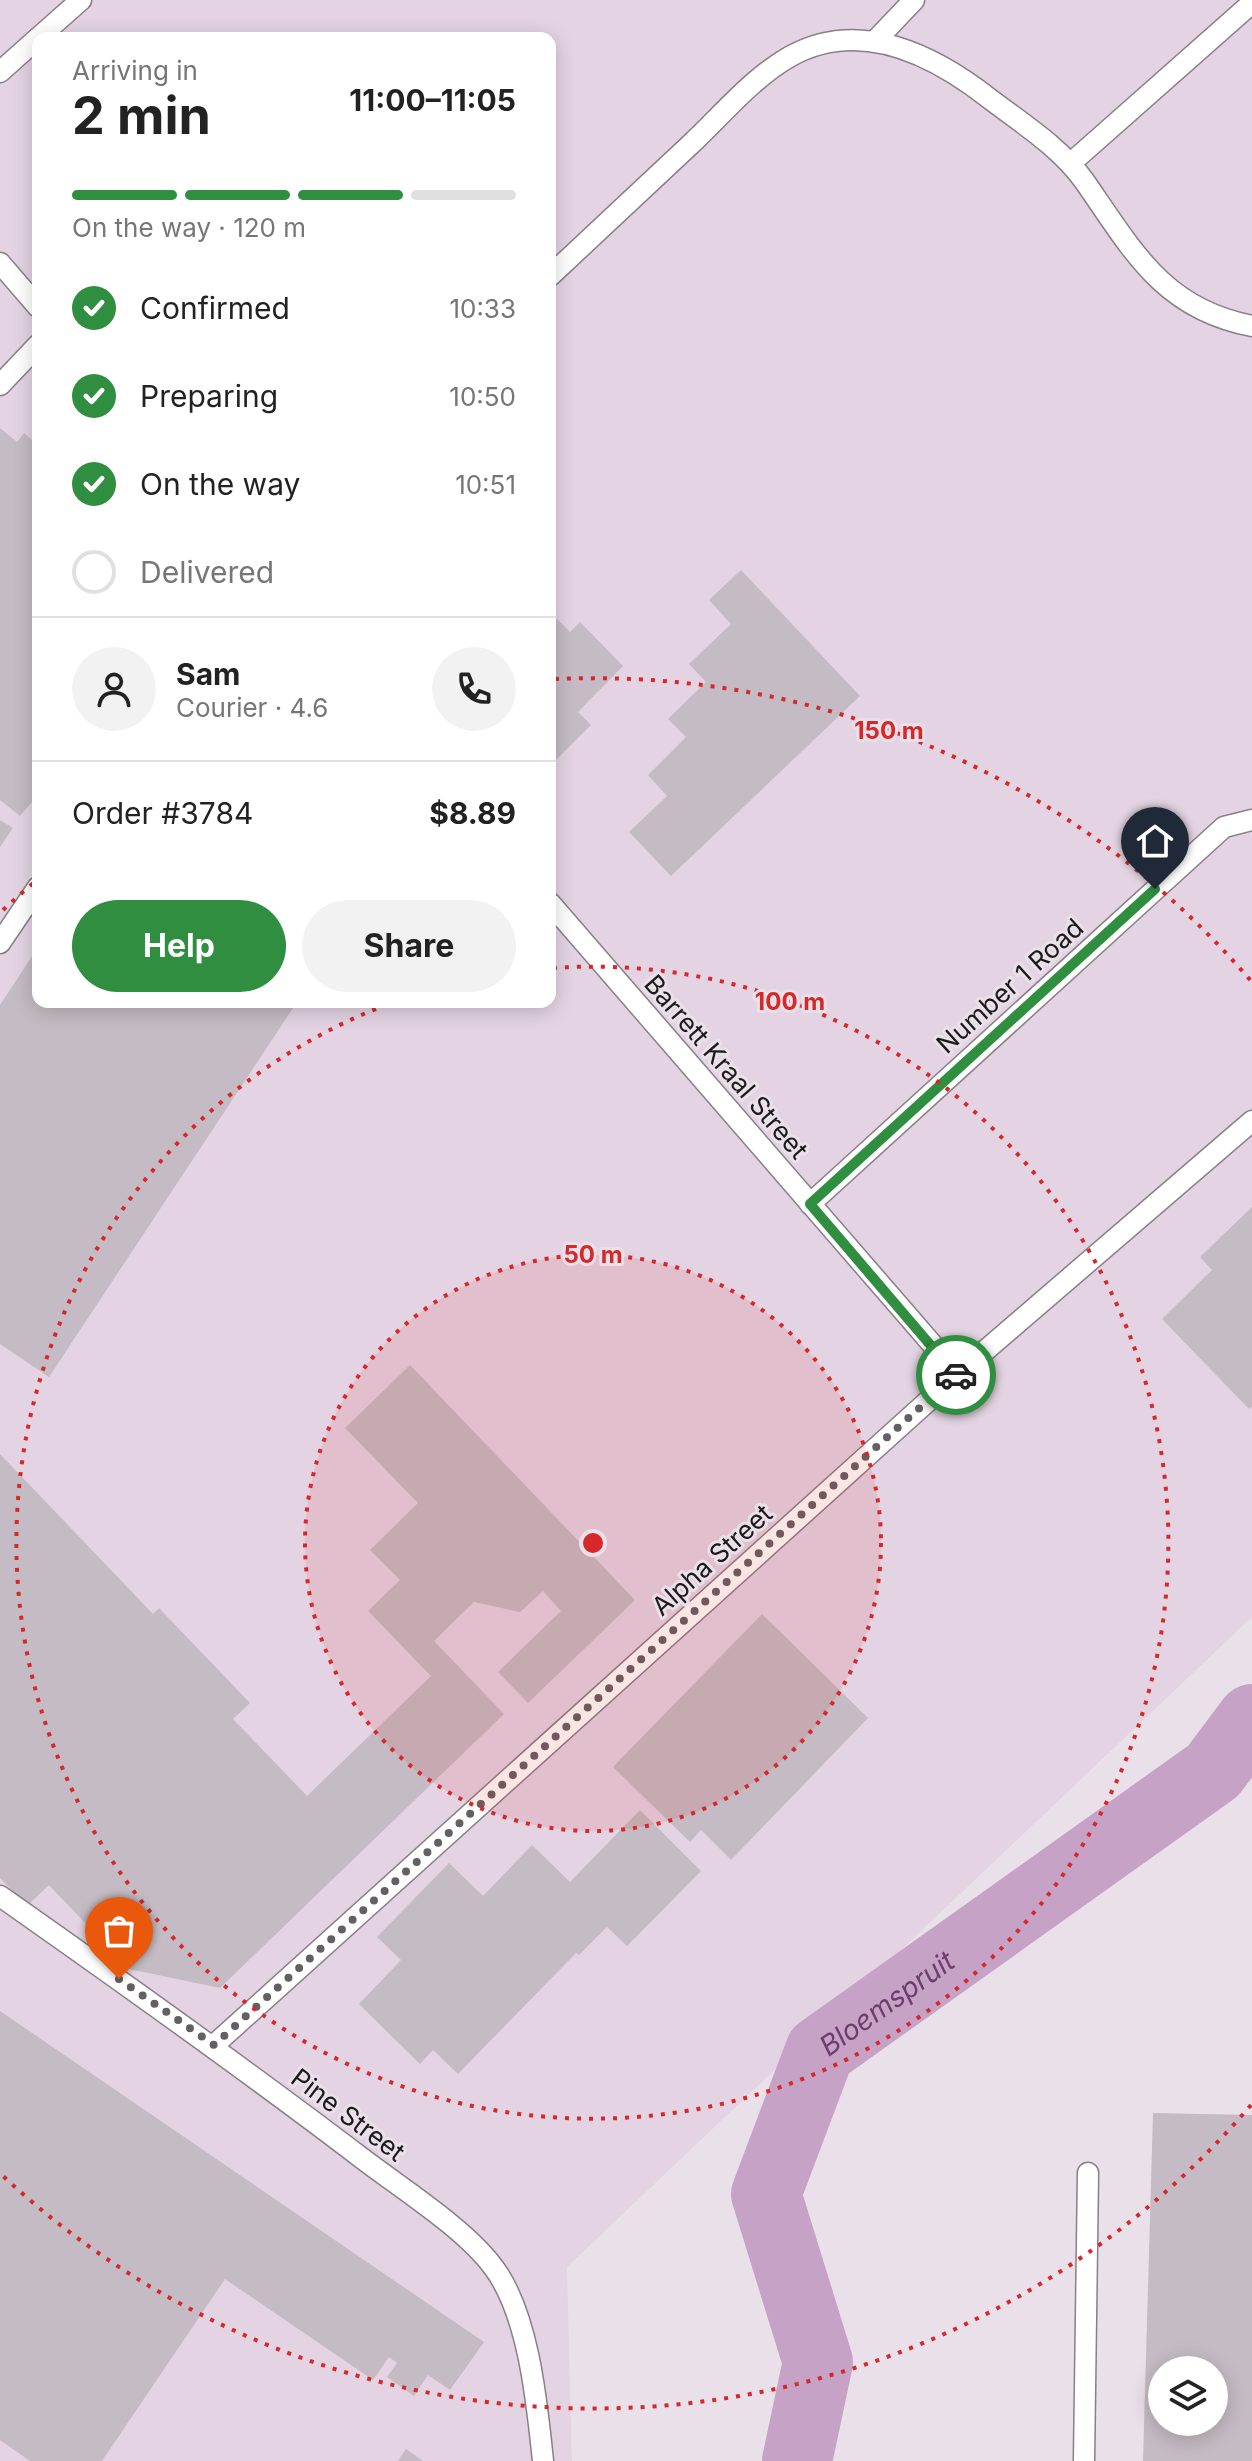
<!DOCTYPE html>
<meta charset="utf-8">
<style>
:root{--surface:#fff;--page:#f2f2f2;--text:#222;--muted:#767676;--line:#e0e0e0;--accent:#2f8e40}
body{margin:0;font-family:Inter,sans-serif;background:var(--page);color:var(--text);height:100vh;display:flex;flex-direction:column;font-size:30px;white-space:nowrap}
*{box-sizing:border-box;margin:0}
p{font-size:26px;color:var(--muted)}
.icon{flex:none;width:44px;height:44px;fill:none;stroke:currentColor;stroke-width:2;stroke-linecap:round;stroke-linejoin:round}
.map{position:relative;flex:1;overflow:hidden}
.details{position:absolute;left:32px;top:32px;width:524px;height:976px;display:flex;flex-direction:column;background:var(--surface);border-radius:16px;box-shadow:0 4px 20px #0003}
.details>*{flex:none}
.controls{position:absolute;left:1148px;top:2356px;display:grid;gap:16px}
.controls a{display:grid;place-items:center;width:80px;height:80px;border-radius:50%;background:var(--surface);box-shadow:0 4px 20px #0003;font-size:40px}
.pin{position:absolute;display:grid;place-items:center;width:68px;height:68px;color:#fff;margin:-82px -34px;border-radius:50% 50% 50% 0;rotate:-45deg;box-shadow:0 0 8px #0007}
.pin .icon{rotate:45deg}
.courier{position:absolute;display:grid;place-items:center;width:80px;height:80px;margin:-40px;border:6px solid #2f8e40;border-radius:50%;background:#fff;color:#222;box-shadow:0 2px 10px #0007}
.overview em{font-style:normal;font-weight:700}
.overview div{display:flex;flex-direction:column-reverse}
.overview{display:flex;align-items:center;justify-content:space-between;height:136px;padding:0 40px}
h1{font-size:52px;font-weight:700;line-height:60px}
.bar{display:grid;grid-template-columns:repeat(4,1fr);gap:12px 8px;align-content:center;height:96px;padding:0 40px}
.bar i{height:10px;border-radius:6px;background:var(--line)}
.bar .active{background:var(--accent)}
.bar p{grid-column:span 4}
.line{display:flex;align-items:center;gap:20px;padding:0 40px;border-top:2px solid var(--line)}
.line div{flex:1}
.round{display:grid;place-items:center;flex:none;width:84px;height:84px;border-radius:42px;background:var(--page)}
ol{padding:0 40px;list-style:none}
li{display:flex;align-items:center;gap:24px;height:88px}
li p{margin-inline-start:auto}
li .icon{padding:8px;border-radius:50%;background:var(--accent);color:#fff;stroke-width:4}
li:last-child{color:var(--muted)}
li i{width:44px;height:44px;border:4px solid var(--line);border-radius:50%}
.action{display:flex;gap:16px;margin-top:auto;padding:16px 40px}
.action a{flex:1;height:92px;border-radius:48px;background:var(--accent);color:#fff;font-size:32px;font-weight:700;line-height:92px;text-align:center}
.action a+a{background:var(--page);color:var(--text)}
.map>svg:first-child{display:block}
</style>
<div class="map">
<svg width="1252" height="2461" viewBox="0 0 1252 2461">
<rect width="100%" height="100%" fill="#eae0ea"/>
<path fill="#e4d4e3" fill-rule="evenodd" d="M0 0H1252V1617L567 2267 572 2461H0ZM38 38H550V1002H38Z"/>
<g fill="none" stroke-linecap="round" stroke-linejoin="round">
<path stroke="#c6a3c6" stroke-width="70" id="s1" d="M797 2461 818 2362 766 2194 820 2051 1213 1771 1252 1719"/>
</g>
<g fill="#c5bbc4" fill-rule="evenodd">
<path d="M0 428 17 442 24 433 38 445V752L34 756 38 759V795L20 816 0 800Z"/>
<path d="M741 570 860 696 671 876 629 832 667 796 648 775 686 737 668 719 706 682 689 664 731 624 709 600Z"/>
<path d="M550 612 570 632 580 622 623 666 578 712 591 725 550 766Z"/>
<path d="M0 820 13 828 0 847Z"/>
<path d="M38 947V1002H297L49 1377 0 1344V1005Z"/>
<path d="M1252 1207V1407L1249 1409 1162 1319 1212 1270 1200 1257Z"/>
<path d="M410 1365 635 1600 528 1703 498 1672 561 1611 543 1591 520 1612 474 1602 434 1641 504 1714 220 1988 129 1969 49 1885 27 1906 0 1878V1454L153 1614 159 1608 250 1703 233 1719 307 1796 431 1676 368 1611 400 1580 370 1550 418 1503 345 1428Z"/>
<path d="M762 1614 868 1718 731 1860 701 1830 690 1842 613 1767Z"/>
<path d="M640 1810 701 1871 627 1946 607 1927 579 1955 576 1953 458 2074 433 2050 420 2064 359 2004 401 1960 377 1937 449 1863 483 1896 532 1845 570 1882Z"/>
<path d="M0 2011 484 2342 450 2390 428 2375 414 2396 387 2377 397 2363 389 2357 373 2380 225 2279 102 2461H30L0 2440Z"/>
<path d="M1153 2113 1252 2115V2461H1143ZM1162 2370H1214V2422H1162Z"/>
<path d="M406 2449 423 2461H398Z"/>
</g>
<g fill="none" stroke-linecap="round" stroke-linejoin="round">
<defs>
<g id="lane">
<path d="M38 38 81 0"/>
<path d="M876 40 914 0"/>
<path d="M0 72 38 38"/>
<path d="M1071 163 1252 3"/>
<path d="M0 263 38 307"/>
<path d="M550 276C597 232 644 188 691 144 722 115 753 77 791 56 860 18 934 55 990 99 1023 124 1061 148 1085 182 1133 251 1163 309 1252 326"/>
<path d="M0 385 38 345"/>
<path d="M550 903 958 1374"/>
<path d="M0 943 38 887"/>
<path d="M810 1204 1224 827 1252 820"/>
<path d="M0 1896C121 1981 241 2066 359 2156 399 2187 465 2228 494 2268 529 2315 537 2404 543 2461"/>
<path d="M214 2045 958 1374 1252 1121"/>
<path d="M1084 2461 1088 2173"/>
</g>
</defs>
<use href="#lane" stroke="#887f87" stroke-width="23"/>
<use href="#lane" stroke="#fff" stroke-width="20"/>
</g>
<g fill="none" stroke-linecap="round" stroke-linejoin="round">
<path stroke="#645f64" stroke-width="8" stroke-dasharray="0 14.4" d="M119 1979 214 2045 956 1375"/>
<path stroke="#2f8e40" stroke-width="10" d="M956 1375 810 1204 1155 889"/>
</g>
<circle cx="593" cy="1543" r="288" fill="#d62828" fill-opacity=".12"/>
<g fill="none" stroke="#d62828" stroke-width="4" stroke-dasharray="4 8">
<circle cx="593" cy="1543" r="288"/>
<path d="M553 968A576 576 0 1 1 391 1003"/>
<path d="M1251 2105A865 865 0 0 1 3 2176M3 910A865 865 0 0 1 37 880M555 679A865 865 0 0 1 1251 981"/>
</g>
<g text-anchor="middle" stroke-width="6" stroke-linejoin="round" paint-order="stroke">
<g font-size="26" fill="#1c191c" stroke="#eae0ea">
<text transform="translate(1010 986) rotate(-42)" y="9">Number 1 Road</text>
<text transform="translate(726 1067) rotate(49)" y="9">Barrett Kraal Street</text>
<text transform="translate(712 1560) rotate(-42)" y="9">Alpha Street</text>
<text transform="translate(348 2115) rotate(37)" y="9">Pine Street</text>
</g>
<g font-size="28" font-style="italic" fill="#6c3e6d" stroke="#eae0ea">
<text dy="10" stroke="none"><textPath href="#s1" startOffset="512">Bloemspruit</textPath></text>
</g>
</g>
<circle cx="593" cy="1543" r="12" fill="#d62828" stroke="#eae0ea" stroke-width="4"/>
<g font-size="24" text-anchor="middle" font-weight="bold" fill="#d62828" stroke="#eae0ea" stroke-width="6" stroke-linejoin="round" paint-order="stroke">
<text x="889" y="739">150 m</text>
<text x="790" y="1010">100 m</text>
<text x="593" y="1263">50 m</text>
</g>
</svg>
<div class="controls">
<a><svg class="icon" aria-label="layers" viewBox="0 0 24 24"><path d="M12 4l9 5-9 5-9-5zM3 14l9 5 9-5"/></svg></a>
</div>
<div class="pin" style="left:119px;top:1979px;background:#ea580c"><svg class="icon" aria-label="bag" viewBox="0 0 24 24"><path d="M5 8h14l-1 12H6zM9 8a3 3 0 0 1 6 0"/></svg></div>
<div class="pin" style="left:1155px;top:889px;background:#1f2937"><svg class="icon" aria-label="home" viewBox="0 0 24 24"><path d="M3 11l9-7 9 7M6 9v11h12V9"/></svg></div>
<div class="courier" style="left:956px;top:1375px"><svg class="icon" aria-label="car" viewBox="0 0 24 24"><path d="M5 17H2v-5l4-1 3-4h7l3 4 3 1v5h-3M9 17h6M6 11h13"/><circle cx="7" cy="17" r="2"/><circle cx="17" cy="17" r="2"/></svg></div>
<section class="details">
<div class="overview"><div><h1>2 min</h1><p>Arriving in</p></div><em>11:00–11:05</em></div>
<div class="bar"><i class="active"></i><i class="active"></i><i class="active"></i><i></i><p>On the way · 120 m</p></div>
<ol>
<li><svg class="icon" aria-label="check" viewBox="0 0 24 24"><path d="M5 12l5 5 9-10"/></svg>Confirmed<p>10:33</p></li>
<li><svg class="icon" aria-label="check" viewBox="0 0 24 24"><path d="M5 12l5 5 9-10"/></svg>Preparing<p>10:50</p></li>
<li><svg class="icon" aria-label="check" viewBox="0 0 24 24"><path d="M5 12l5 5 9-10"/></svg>On the way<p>10:51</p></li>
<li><i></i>Delivered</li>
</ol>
<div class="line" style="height:144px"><a class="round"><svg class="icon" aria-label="person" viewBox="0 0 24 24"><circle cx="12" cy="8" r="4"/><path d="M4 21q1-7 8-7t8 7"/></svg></a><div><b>Sam</b><p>Courier · 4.6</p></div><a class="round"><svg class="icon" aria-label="phone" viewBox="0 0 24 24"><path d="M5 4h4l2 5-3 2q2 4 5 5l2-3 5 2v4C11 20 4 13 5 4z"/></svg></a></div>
<div class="line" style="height:104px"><div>Order #3784</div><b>$8.89</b></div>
<div class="action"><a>Help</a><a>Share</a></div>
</section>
</div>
